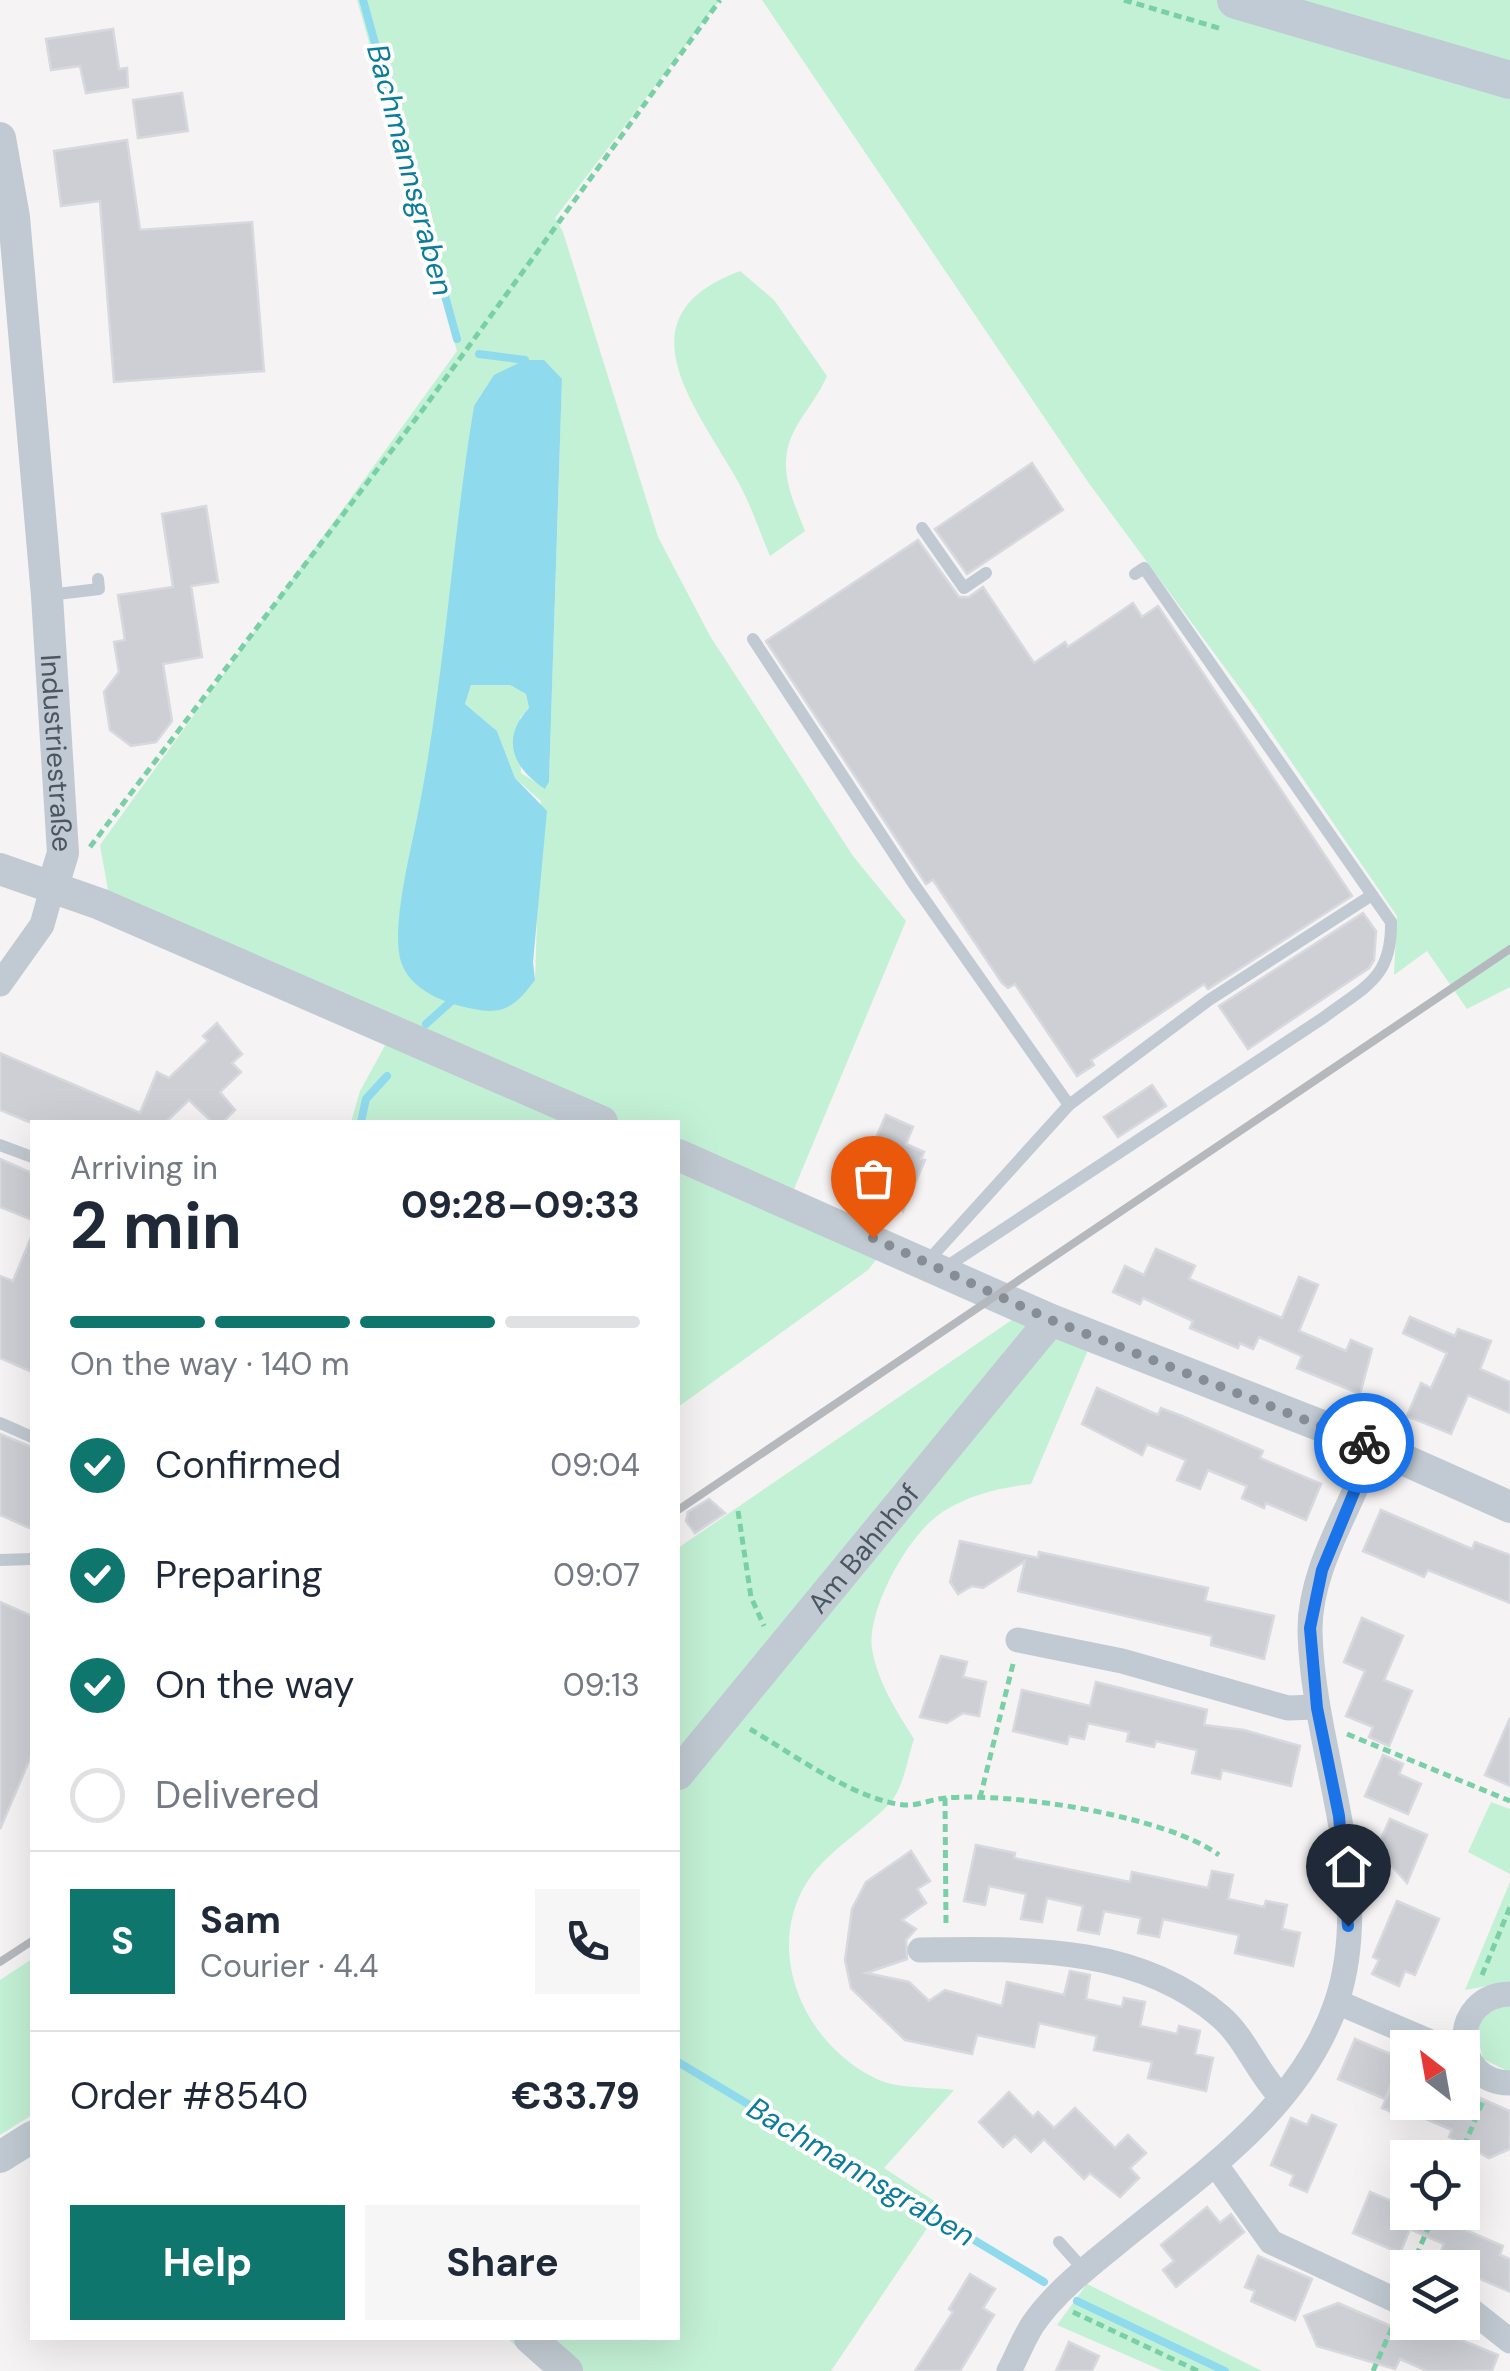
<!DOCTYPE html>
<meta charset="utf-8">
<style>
:root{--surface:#fff;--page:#f6f6f7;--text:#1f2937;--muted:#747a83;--line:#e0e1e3;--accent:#0f766e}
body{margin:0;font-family:"DM Sans",sans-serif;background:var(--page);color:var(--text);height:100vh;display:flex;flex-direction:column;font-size:38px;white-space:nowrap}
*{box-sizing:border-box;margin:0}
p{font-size:32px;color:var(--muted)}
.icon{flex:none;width:55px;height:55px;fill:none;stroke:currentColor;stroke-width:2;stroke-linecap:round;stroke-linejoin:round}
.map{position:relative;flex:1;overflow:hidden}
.sheet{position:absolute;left:30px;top:1120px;width:650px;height:1220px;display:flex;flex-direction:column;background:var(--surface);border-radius:0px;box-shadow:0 10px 40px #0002}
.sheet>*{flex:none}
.needle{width:65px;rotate:329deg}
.tools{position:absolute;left:1390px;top:2030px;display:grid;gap:20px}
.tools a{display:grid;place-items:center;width:90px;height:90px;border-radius:0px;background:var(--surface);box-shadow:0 10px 40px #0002;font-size:50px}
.pin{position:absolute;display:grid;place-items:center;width:85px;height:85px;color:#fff;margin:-102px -42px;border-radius:50% 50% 50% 0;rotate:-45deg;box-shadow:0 0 10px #0007}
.pin .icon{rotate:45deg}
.courier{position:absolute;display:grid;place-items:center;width:100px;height:100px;margin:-50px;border:8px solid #1a73e8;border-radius:50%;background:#fff;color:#222;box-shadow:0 2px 12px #0007}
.summary em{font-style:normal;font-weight:700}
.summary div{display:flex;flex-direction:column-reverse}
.summary{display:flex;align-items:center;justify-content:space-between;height:170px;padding:0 40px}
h1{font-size:65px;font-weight:700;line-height:75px}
.bar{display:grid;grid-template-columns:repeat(4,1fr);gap:15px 10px;align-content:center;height:120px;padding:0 40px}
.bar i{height:12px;border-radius:8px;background:var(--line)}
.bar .selected{background:var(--accent)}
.bar p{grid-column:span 4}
.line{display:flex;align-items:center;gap:25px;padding:0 40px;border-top:2px solid var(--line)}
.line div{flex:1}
.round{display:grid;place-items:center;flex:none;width:105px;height:105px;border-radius:0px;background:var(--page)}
ol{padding:0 40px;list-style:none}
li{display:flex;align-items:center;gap:30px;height:110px}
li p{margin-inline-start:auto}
li .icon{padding:10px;border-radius:50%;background:var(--accent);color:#fff;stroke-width:4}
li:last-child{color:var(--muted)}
li i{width:55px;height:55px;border:5px solid var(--line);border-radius:50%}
.action{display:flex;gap:20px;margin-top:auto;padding:20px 40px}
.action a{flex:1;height:115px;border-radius:0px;background:var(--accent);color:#fff;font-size:40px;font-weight:700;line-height:115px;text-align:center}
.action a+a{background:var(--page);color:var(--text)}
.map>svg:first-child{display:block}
</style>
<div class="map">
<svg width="1510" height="2371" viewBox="0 0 1510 2371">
<rect width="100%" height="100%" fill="#f5f3f3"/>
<g fill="#c3f1d5" fill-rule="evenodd">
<path d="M357 0H720L555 218 563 232 658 537 710 636 853 856 906 921 794 1189 678 1142V1122H351L360 1091 398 1022 108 890 100 845 457 351ZM562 379 549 782 545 788 521 773 520 718 529 708 526 694 510 685H471L465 704 497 731 515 778 541 801 535 980 399 938 443 672 474 406Z"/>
<path d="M762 0H1510V987L1467 1009 1427 951 1394 975 1397 916 1251 703 1088 482Z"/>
<path d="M740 271 774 300 827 376C818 397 804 412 794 431 776 467 792 498 805 531L770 556C759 530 750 502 736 478 694 404 619 316 740 271Z"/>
<path d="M678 1173 879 1256 868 1270 678 1407Z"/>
<path d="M1041 1300 1100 1322 1031 1484C999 1488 972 1494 944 1511 910 1531 866 1610 872 1649 878 1683 896 1710 914 1739 908 1757 903 1789 890 1803 865 1830 828 1850 807 1882 762 1954 807 2048 879 2080 900 2089 931 2087 954 2090L884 2168 942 2206 831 2371H544L507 2338H678V1548Z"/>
<path d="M1491 1802 1510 1809V1874L1468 1852Z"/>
<path d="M1510 1882V1982L1465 1990Z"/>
<path d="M32 1959V2115L0 2135V1980Z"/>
<path d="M1510 2004V2072L1483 2059 1476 2030 1487 2012Z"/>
<path d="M1087 2284 1262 2371H1163L1057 2325Z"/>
</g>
<path fill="#90daee" d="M525 360H544L562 379 549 782 545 789C513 768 500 739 529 708L526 694 510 685H471L465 704 497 731 515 778 547 811 533 962 535 980C517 1004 505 1016 474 1009 446 1004 411 991 401 962 392 934 406 871 412 842 444 697 450 551 474 406L494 375Z"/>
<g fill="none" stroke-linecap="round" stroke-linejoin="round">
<g stroke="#90daee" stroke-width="8">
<path d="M363 0 457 339"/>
<path d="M479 354 525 360 526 368"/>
<path d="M426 1024 456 997"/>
<path d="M361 1122 366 1099 387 1076"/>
<path d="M678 2062 1044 2282"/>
<path d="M1077 2301 1225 2371"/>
</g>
</g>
<g fill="#cdcfd5" stroke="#d7d9de" stroke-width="2.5">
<path d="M113 29 119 69 127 68 128 87 86 93 80 66 51 70 46 39Z"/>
<path d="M182 93 188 131 138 138 133 100Z"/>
<path d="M127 140 140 230 252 222 264 371 114 382 100 201 61 206 54 151Z"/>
<path d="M1032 463 1063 510 967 574 935 529Z"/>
<path d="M206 506 218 582 191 586 202 657 163 664 172 721 156 742 131 746 110 730 104 692 119 672 114 642 125 640 118 595 173 587 162 514Z"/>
<path d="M918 540 959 597H969L983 587 1034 663 1065 642 1068 647 1133 603 1142 617 1158 606 1352 896 1208 989 1204 984 1091 1060 1094 1065 1077 1076 1015 984 1008 988 1002 983 933 880 926 884 766 641Z"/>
<path d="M1363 913 1376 931 1374 960 1369 968 1248 1049 1219 1006Z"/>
<path d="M217 1023 242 1054 232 1063 241 1072 220 1092 235 1110 223 1122H212L189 1100 166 1122H29L0 1110V1053L140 1113 157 1072 169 1078 208 1041 203 1036Z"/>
<path d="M1152 1085 1166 1106 1118 1137 1104 1117Z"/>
<path d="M886 1115 913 1127 906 1144 924 1152 921 1159 925 1160 903 1211 894 1194 858 1179Z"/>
<path d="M0 1159 32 1173V1220L0 1207Z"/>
<path d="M32 1235V1372L0 1358V1276L13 1281Z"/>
<path d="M1156 1249 1195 1266 1189 1279 1282 1318 1299 1277 1318 1285 1299 1331 1346 1351 1351 1340 1372 1349 1360 1394 1297 1368 1302 1356 1259 1337 1253 1349 1240 1343 1238 1348 1190 1328 1193 1321 1143 1298 1140 1304 1113 1292 1125 1266 1144 1275Z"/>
<path d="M1410 1317 1455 1336 1458 1329 1491 1341 1480 1369 1510 1382V1413L1468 1395 1451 1434 1407 1416 1421 1383 1431 1388 1447 1353 1403 1333Z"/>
<path d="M1097 1388 1158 1415 1161 1408 1182 1416 1263 1451 1260 1458 1321 1484 1306 1520 1266 1503 1264 1508 1242 1498 1247 1486 1208 1470 1200 1489 1177 1480 1186 1460 1147 1444 1142 1455 1082 1424Z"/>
<path d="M0 1434 32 1447V1529L0 1515Z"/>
<path d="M709 1499 725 1513 695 1533 686 1521 688 1512Z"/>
<path d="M1381 1510 1472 1549 1475 1542 1510 1555V1603L1428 1570 1424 1577 1363 1551Z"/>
<path d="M960 1541 1038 1558 1039 1552 1208 1588 1205 1601 1274 1616 1264 1659 1211 1645 1212 1636 1018 1591 1025 1561 983 1588 972 1586 958 1594 950 1582Z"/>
<path d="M0 1602 32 1616V1754L0 1829Z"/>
<path d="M1362 1618 1403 1636 1384 1680 1412 1691 1389 1746 1369 1737 1373 1727 1346 1716 1365 1671 1344 1662Z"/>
<path d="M941 1656 967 1662 963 1677 986 1682 979 1716 963 1713 947 1723 920 1717Z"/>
<path d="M1096 1682 1207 1710 1204 1725 1244 1730 1300 1746 1291 1786 1222 1770 1220 1779 1192 1773 1197 1750 1156 1741 1154 1747 1127 1741 1129 1732 1088 1723 1084 1739 1069 1736 1067 1744 1013 1731 1022 1690 1090 1706Z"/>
<path d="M1510 1718V1786L1485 1775Z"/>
<path d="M1383 1755 1403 1764 1399 1774 1421 1784 1408 1814 1365 1796Z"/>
<path d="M1390 1819 1427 1835 1407 1883 1390 1864 1373 1857Z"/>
<path d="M976 1845 1015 1853 1014 1858 1130 1882 1132 1872 1208 1888 1212 1871 1233 1875 1228 1899 1264 1907 1266 1901 1287 1905 1282 1929 1300 1933 1293 1966 1235 1953 1239 1935 1163 1919 1159 1937 1138 1933 1141 1918 1104 1911 1099 1934 1078 1930 1083 1906 1047 1898 1042 1922 1021 1919 1026 1894 989 1886 985 1905 964 1901Z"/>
<path d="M911 1851 930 1881 917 1889 926 1903 902 1920 916 1929 906 1940 907 1959 866 1973 909 1982 929 2001 945 1990 1002 2006 1007 1982 1064 1995 1070 1971 1090 1975 1086 1999 1122 2007 1124 1998 1145 2002 1140 2026 1177 2034 1179 2026 1200 2031 1195 2054 1213 2058 1206 2091 1148 2078 1152 2062 1094 2050 1097 2036 1039 2023 1034 2047 977 2035 972 2054 905 2040 851 1988 845 1960 852 1909 866 1882Z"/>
<path d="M1397 1901 1439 1919 1415 1975 1405 1971 1399 1986 1372 1974 1379 1960 1373 1957Z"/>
<path d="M1355 2039 1402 2059 1385 2099 1338 2079Z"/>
<path d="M1392 2084 1408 2091V2102H1462V2090L1510 2111V2149L1489 2158 1449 2137 1452 2130 1405 2110 1403 2117 1382 2108Z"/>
<path d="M1009 2092 1033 2117 1038 2112 1054 2128 1075 2108 1115 2148 1128 2135 1146 2153 1130 2168 1139 2178 1120 2197 1090 2173 1084 2179 1044 2139 1031 2152 1015 2136 1003 2147 979 2122Z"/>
<path d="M1312 2115 1336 2125 1307 2192 1290 2185 1294 2175 1271 2165 1291 2118 1307 2125Z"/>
<path d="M1370 2192 1408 2208V2212H1453L1449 2223 1503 2246 1500 2255 1510 2259V2292L1462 2271V2268L1437 2261 1444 2244 1410 2229 1400 2253 1353 2233Z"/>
<path d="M1207 2207 1220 2223 1231 2214 1244 2232 1176 2287 1163 2270 1174 2261 1161 2245Z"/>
<path d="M1258 2256 1312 2279 1295 2320 1251 2301 1255 2291 1245 2287Z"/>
<path d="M970 2274 995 2289 983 2308 994 2315 960 2371H915L953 2312 949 2309Z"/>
<path d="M1338 2303 1409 2334 1418 2322 1498 2355 1492 2371H1427L1400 2359 1395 2369 1317 2346 1304 2316Z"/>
<path d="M1069 2342 1099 2356 1092 2371H1056Z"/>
</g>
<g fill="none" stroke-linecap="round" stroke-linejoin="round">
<g stroke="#7ad0a6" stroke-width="5" stroke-dasharray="8 5" stroke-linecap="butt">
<path d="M1124 0 1222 29"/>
<path d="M90 847 424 408 720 0"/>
<path d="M738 1511 751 1597 764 1626"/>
<path d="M750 1729C791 1753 861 1804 908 1805 920 1805 933 1799 946 1798 1012 1792 1166 1816 1219 1855"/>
<path d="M1347 1734 1510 1801"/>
<path d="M945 1798 946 1925"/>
<path d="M980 1798 1013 1664"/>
<path d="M1482 1975 1510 1907"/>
<path d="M1459 2158 1483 2101"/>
<path d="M1411 2268 1435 2212"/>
<path d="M1073 2312 1198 2371"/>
<path d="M1373 2371 1394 2323"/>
</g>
<g stroke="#c1cad2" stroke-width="12">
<path d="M922 528 964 588 986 573"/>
<path d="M49 595 99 589 98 579"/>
<path d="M753 639 913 883 1069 1105"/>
<path d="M0 1145 32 1157"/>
<path d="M926 1263 1069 1105 1209 1000 1372 895"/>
<path d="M943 1269 1323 1018C1365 986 1392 979 1391 922L1144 568 1135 574"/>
<path d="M0 1423 32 1437"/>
<path d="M0 1560 32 1559"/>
<path d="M1059 2242 1084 2270"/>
</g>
<g stroke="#c1cad2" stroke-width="25">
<path d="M0 984 42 925 52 889"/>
<path d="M1018 1640 1122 1661 1288 1708 1317 1707"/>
<path d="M920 1950C1024 1949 1137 1944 1221 2017 1246 2039 1258 2074 1281 2097"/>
<path d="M1510 1994C1450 1995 1449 2082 1510 2083"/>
<path d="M1337 2002 1440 2046 1463 2043"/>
<path d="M1216 2165 1271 2242 1408 2306"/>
<path d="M1462 2303 1510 2341"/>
<path d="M1009 2371C1017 2356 1024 2338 1033 2324 1056 2291 1090 2265 1121 2240 1203 2173 1302 2107 1337 2001 1376 1881 1313 1753 1310 1632 1309 1567 1353 1506 1373 1446"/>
</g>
<g stroke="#c1cad2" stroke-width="32">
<path id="s1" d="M0 138 14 217 47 596 63 853 52 889"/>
<path d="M0 869 100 904 602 1122"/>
<path d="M678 1155 1051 1320 1373 1446 1510 1507"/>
<path id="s2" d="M678 1774 1051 1320"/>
<path d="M0 2157 32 2137"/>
<path d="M530 2338 567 2371"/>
</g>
<path stroke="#c1cbd6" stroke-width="38" d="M1236 0 1510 80"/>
<g stroke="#b5b8bd" stroke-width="8">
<path d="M678 1510 1510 949"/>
<path d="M0 1962 32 1941"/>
</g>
</g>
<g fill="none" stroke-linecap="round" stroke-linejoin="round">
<path stroke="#868d94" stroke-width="10" stroke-dasharray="0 18" d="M873 1238 1051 1320 1364 1443"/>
<path stroke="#1a73e8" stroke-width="12" d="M1348 1926 1339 1816 1317 1708 1310 1628 1322 1570 1373 1446 1364 1443"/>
</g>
<g text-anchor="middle" stroke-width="8" stroke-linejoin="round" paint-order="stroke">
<g font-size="28" fill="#4a5661" stroke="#fff">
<text dy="10" stroke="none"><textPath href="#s1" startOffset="618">Industriestraße</textPath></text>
<text dy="10" stroke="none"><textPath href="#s2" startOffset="292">Am Bahnhof</textPath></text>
</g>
<g font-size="30" font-style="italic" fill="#0c7c9b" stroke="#fff">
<text transform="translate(410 170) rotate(75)" y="10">Bachmannsgraben</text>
<text transform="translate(861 2172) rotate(31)" y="10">Bachmannsgraben</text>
</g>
</g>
</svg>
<div class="tools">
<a><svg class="needle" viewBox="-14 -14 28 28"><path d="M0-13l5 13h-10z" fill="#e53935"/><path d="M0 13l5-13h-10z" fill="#747a83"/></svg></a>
<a><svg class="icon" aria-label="locate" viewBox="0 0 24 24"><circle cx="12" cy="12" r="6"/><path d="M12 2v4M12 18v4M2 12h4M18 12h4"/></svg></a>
<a><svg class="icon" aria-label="layers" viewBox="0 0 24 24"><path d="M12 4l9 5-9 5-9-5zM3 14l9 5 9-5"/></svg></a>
</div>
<div class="pin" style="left:873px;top:1238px;background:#ea580c"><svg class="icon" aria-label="bag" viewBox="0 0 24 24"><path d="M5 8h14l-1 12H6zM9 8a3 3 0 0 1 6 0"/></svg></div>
<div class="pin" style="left:1348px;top:1926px;background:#1f2937"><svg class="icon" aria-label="home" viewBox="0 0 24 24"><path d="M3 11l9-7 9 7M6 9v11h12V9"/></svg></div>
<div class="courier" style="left:1364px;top:1443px"><svg class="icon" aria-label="bike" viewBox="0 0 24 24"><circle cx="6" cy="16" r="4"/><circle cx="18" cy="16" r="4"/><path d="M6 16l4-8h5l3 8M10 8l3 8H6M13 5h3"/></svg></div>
<section class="sheet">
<div class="summary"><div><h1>2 min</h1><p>Arriving in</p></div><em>09:28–09:33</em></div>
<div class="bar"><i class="selected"></i><i class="selected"></i><i class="selected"></i><i></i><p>On the way · 140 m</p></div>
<ol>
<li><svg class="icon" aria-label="check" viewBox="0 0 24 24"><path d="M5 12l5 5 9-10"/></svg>Confirmed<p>09:04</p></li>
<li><svg class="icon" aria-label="check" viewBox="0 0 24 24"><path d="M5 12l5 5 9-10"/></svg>Preparing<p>09:07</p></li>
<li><svg class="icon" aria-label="check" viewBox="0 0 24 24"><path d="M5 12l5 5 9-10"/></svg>On the way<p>09:13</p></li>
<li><i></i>Delivered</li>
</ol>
<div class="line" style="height:180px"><b class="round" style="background:var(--accent);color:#fff">S</b><div><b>Sam</b><p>Courier · 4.4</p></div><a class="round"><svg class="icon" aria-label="phone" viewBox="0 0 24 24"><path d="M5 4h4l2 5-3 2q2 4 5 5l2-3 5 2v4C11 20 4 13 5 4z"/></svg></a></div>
<div class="line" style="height:130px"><div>Order #8540</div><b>€33.79</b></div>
<div class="action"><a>Help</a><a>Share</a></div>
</section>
</div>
